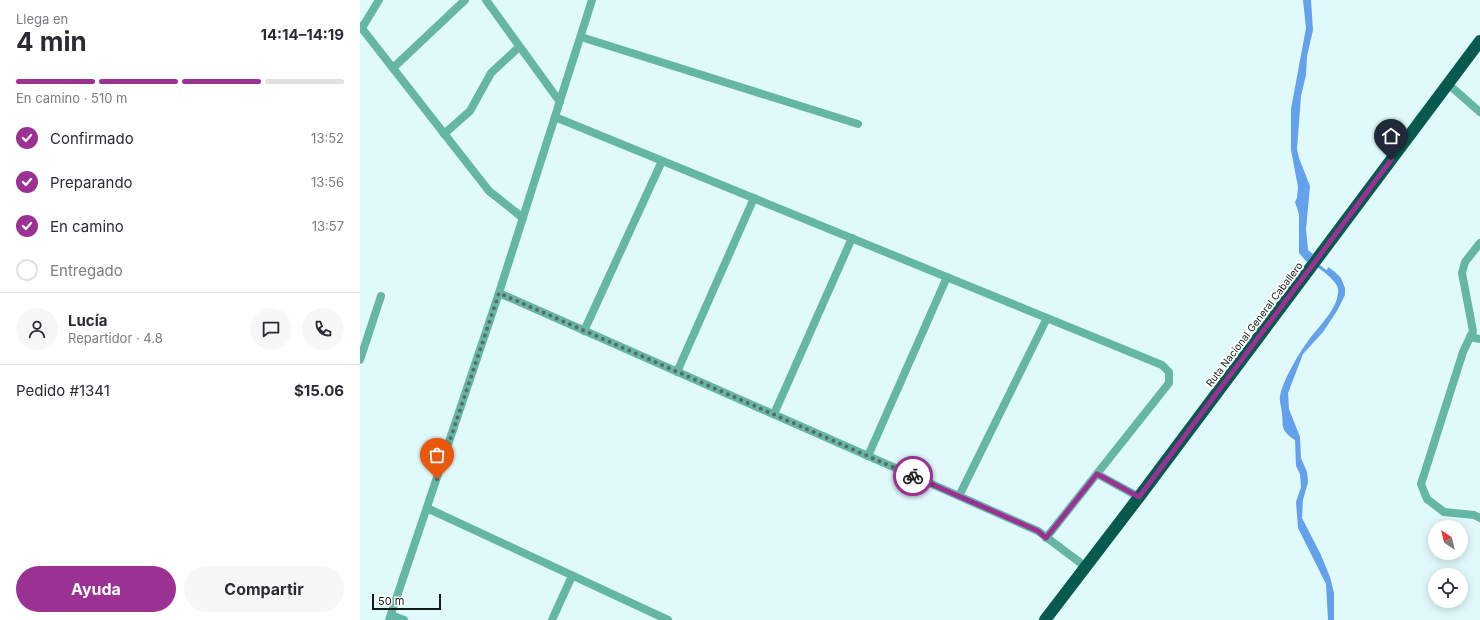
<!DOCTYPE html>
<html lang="es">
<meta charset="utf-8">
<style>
:root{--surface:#fff;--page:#f7f7f7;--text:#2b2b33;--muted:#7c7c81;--line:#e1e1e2;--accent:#9b3193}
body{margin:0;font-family:Inter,sans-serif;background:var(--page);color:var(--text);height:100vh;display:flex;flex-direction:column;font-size:15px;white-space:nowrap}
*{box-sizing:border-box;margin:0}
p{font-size:13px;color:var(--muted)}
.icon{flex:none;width:22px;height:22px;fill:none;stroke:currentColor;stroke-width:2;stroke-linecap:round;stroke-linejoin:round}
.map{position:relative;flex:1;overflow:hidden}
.panel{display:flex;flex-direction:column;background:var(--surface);width:360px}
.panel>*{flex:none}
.needle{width:26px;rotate:325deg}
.fabs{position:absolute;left:1068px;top:520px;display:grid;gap:8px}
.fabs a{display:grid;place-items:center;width:40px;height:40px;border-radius:50%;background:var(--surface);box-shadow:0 2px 10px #0003;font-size:20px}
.scale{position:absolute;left:12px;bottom:10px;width:69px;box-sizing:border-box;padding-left:4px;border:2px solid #121b1c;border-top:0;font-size:11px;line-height:14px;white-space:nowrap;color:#121b1c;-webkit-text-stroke:3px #fff;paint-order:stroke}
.pin{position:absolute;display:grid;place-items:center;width:34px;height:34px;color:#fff;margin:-41px -17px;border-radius:50% 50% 50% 0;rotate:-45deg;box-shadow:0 0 4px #0007}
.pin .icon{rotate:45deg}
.courier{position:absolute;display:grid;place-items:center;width:40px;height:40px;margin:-20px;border:3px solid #9b3193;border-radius:50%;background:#fff;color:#222;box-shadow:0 1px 5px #0007}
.head em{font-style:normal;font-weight:700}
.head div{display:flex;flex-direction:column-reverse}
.head{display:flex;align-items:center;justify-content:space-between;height:68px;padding:0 16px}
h1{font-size:26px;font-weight:700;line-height:30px}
.bar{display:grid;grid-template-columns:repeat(4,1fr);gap:6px 4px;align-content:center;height:48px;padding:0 16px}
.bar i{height:5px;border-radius:3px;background:var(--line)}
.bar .on{background:var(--accent)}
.bar p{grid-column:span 4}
.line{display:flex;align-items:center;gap:10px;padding:0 16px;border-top:1px solid var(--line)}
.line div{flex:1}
.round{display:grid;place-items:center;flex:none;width:42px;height:42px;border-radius:21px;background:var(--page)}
ol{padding:0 16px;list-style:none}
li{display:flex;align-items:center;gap:12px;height:44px}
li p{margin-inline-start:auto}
li .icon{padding:4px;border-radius:50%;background:var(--accent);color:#fff;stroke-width:4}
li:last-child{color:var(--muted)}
li i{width:22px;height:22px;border:2px solid var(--line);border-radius:50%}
.cta{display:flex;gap:8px;margin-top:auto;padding:8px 16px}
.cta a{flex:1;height:46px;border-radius:24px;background:var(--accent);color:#fff;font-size:16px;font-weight:700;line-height:46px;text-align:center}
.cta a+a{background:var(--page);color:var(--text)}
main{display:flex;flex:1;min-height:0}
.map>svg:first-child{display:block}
</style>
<main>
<section class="panel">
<div class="head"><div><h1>4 min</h1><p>Llega en</p></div><em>14:14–14:19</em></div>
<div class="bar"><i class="on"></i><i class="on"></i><i class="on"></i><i></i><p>En camino · 510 m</p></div>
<ol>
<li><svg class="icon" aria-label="check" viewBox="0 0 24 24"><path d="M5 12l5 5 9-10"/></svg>Confirmado<p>13:52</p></li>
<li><svg class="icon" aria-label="check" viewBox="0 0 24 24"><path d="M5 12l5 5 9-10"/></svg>Preparando<p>13:56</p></li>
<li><svg class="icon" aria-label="check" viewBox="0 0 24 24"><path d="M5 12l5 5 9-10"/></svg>En camino<p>13:57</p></li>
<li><i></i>Entregado</li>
</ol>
<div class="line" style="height:72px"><a class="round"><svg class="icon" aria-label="person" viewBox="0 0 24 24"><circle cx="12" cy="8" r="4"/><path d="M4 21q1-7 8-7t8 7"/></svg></a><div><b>Lucía</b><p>Repartidor · 4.8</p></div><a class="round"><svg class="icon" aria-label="chat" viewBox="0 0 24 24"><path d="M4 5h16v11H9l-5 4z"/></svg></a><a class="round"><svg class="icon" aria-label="phone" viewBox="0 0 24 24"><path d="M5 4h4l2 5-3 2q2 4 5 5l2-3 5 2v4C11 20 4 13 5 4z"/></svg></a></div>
<div class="line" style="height:52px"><div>Pedido #1341</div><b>$15.06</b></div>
<div class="cta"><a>Ayuda</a><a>Compartir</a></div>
</section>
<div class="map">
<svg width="1120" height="620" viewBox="0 0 1120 620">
<rect width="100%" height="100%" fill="#e0f9fb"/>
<g fill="#64a1ec">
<path d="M943 0H951L953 30 947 56 946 75 941 96 937 149 939 158 950 186 946 229 948 250 953 254 947 262 939 253V214L935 202 937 198 938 187 931 150V109L946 28Z"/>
<path d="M968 267 975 272 981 278 985 288V295L977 311 963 332 943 354 928 393 929 409 940 437 941 458 947 472 948 482 943 500 942 518 961 555 970 577 974 593V620H968L966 584 938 528 936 502 941 487 940 474 936 466 935 440C930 437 924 432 923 427 922 423 923 418 922 414 922 409 919 402 920 396 923 379 943 346 955 332 964 321 977 307 978 293 980 285 971 279 966 273Z"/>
</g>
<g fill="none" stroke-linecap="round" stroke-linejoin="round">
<path stroke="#64a1ec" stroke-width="3" d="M956 264 969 274"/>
<g stroke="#65b6a5" stroke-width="8">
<path d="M126 0 200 102"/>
<path d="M0 26 129 191 163 218"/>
<path d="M2 28 19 0"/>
<path d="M221 37 498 124"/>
<path d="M33 68 105 0"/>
<path d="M1088 84 1120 112"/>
<path d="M195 117 802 365 809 372V383L686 538"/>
<path d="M84 134 110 111 131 73 159 47"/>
<path d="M1120 243 1105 262 1102 273 1113 331 1103 352 1061 484 1067 499 1084 512 1114 515 1120 518"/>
<path d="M139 293 678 531 726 567"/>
<path d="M224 331 302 161"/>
<path d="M1110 337 1120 339"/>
<path d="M0 360 21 296"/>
<path d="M317 372 394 198"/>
<path d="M414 414 492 238"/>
<path d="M508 456 587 277"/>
<path d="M737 474 779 497"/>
<path d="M599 496 687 318"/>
<path d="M67 508 308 620"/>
<path d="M31 615 44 620"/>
<path d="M29 620 139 293 232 0"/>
<path d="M192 620 212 576"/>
</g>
<path stroke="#075a4d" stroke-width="12" d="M685 620 779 497 1120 41"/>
</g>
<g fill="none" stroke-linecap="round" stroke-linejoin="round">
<path stroke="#5a696a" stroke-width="4" stroke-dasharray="0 7.2" d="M77 479 139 293 553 476"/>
<path stroke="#9b3193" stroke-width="5" d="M553 476 678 531 686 538 737 474 779 497 1031 160"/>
</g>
<g text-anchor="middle" stroke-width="4" stroke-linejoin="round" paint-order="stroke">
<g font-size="10" fill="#121b1c" stroke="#fff">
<text transform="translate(894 324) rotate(-53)" y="4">Ruta Nacional General Caballero</text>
</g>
</g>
</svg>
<div class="fabs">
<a><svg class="needle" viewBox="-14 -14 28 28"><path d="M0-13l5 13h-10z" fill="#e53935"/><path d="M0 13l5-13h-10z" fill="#7c7c81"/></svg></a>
<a><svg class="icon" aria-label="locate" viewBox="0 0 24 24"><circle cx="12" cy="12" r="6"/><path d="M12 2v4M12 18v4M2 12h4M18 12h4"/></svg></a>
</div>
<div class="scale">50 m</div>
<div class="pin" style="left:77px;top:479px;background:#ea580c"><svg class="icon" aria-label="bag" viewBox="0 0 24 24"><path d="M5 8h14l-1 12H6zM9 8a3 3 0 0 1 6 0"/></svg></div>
<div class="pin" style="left:1031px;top:160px;background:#1f2937"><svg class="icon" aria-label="home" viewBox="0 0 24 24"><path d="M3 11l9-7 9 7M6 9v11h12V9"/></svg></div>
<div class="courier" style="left:553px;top:476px"><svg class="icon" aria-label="bike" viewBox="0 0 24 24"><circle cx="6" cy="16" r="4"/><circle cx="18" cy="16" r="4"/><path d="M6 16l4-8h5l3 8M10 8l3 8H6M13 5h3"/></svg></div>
</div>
</main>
